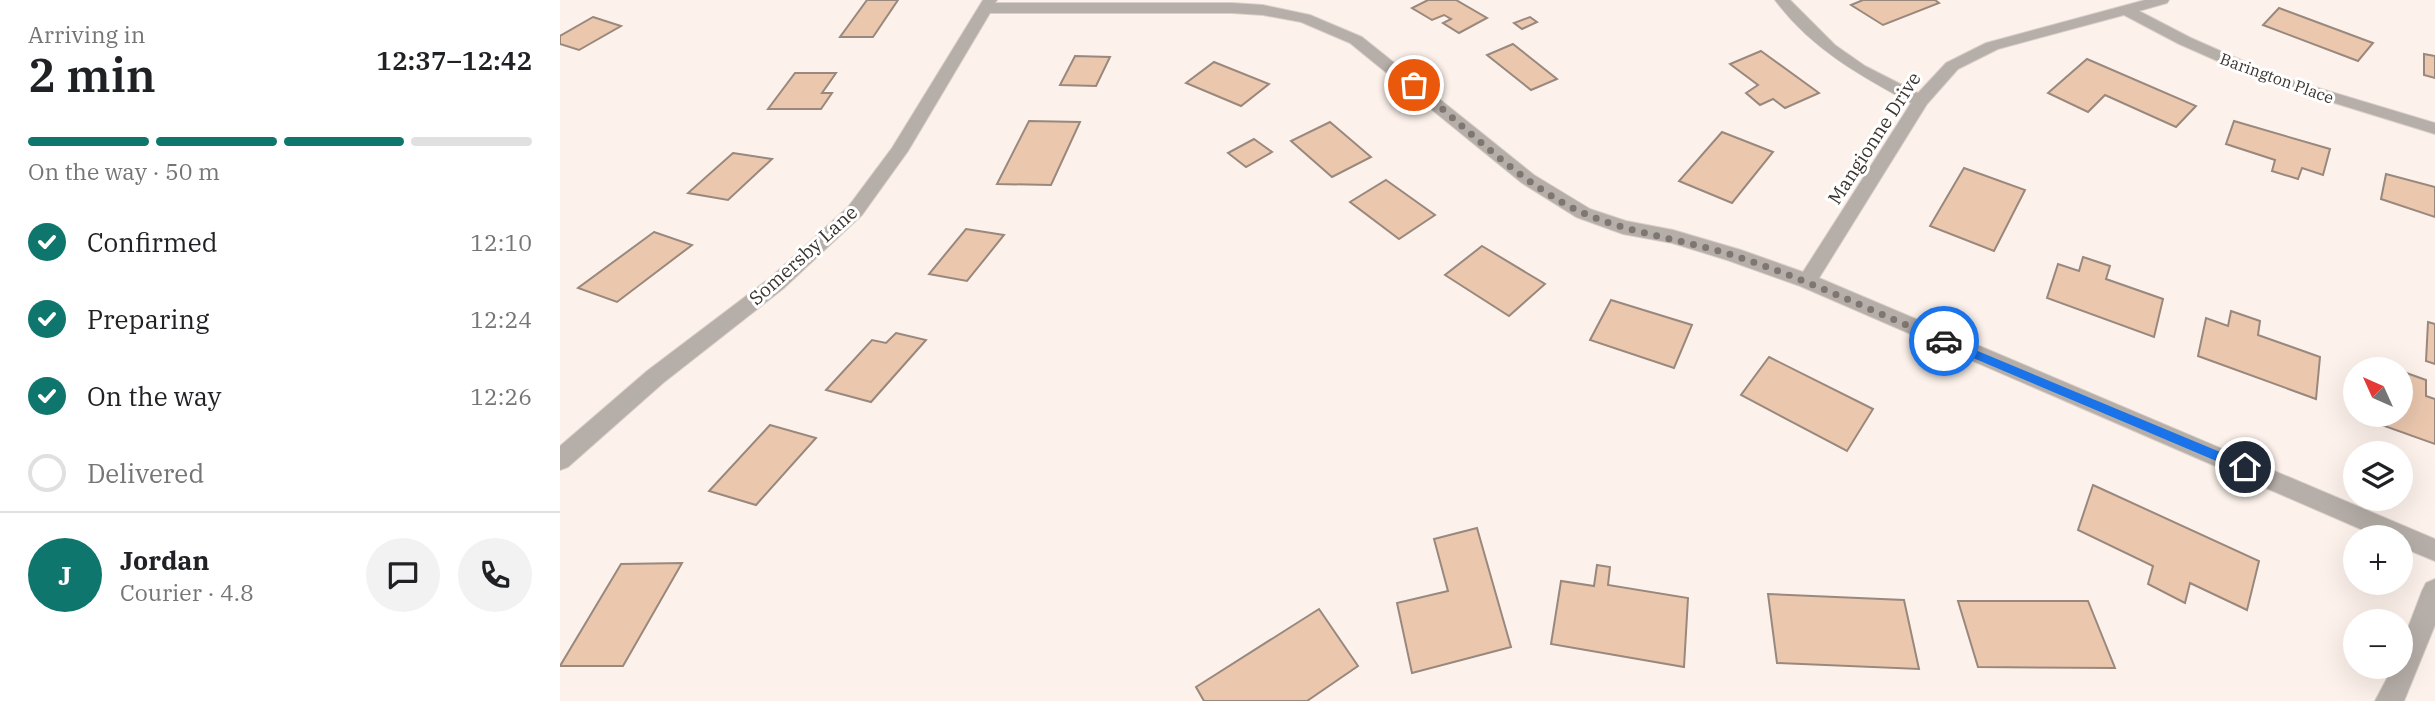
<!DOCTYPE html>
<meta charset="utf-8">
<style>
:root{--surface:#fff;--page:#f2f2f2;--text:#202124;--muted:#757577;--line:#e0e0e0;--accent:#0f766e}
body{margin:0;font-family:"IBM Plex Serif",serif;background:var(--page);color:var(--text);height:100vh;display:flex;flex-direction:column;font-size:26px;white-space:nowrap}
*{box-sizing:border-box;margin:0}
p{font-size:23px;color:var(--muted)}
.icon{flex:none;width:38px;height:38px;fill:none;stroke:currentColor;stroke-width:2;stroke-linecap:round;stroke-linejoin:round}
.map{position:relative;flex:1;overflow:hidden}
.sheet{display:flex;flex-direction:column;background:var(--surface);width:560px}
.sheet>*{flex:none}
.needle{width:46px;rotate:315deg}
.controls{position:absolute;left:1783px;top:357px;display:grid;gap:14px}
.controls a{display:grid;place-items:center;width:70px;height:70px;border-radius:50%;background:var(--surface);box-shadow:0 7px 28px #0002;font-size:35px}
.pin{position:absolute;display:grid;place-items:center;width:60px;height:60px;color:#fff;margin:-30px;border:4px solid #fff;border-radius:50%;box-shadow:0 2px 7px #0007}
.courier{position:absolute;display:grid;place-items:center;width:70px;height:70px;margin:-35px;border:5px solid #1a73e8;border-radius:50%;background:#fff;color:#222;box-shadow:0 2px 9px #0007}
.headline em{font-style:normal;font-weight:600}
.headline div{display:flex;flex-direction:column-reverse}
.headline{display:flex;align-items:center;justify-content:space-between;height:119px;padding:0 28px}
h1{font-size:46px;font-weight:600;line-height:52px}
.bar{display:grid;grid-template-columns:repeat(4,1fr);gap:10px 7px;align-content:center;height:84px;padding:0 28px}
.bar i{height:9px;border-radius:5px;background:var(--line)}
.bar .on{background:var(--accent)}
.bar p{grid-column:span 4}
.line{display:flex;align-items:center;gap:18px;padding:0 28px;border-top:2px solid var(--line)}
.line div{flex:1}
.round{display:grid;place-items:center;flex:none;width:74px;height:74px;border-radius:37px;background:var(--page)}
ol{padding:0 28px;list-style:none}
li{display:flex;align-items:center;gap:21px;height:77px}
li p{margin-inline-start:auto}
li .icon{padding:7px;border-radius:50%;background:var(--accent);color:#fff;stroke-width:4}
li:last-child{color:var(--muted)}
li i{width:38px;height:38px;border:4px solid var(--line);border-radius:50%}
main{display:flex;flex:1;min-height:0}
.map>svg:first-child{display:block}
</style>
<main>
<section class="sheet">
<div class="headline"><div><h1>2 min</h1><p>Arriving in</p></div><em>12:37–12:42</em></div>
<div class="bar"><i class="on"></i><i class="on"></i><i class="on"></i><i></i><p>On the way · 50 m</p></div>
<ol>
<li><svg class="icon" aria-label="check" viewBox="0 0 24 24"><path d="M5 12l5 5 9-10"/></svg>Confirmed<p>12:10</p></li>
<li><svg class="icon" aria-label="check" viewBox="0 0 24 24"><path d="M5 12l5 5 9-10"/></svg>Preparing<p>12:24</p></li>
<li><svg class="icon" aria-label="check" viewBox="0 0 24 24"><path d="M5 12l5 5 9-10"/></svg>On the way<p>12:26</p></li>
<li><i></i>Delivered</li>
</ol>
<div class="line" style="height:126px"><b class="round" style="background:var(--accent);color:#fff">J</b><div><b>Jordan</b><p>Courier · 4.8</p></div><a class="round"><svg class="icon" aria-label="chat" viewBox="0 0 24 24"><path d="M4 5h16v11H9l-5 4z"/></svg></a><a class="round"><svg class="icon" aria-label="phone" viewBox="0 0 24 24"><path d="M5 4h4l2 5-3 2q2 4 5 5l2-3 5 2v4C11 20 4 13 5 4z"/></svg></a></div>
</section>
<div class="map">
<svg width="1875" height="701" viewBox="0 0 1875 701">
<rect width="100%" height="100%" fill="#fdf2eb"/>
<g fill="#ebc7ae" stroke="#99887d" stroke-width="2">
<path d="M307 0H338L313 37H280Z"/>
<path d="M868 0H896L927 18 899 33 883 23 891 19 884 15 872 20 852 8Z"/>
<path d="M1303 0H1375L1379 3 1323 25 1291 5Z"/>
<path d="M1719 8 1813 43 1798 61 1703 25Z"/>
<path d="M33 17 61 26 19 50 0 44V36Z"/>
<path d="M970 17 977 22 962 29 954 23Z"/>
<path d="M953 44 997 79 971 90 927 55Z"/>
<path d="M1201 51 1259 93 1225 108 1213 99 1200 105 1186 93 1198 85 1170 64Z"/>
<path d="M1864 54 1875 56V78L1864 75Z"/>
<path d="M515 56 550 57 536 86 500 85Z"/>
<path d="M1527 59 1636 106 1616 127 1545 95 1528 112 1488 93Z"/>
<path d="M654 62 709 84 681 106 626 83Z"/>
<path d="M235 73H276L262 93H272L261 109H208Z"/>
<path d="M469 121 520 122 491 185 437 184Z"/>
<path d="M1674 121 1770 149 1763 175 1742 168 1738 179 1712 171 1715 160 1666 144Z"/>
<path d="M770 122 811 157 772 177 731 141Z"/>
<path d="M1162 132 1213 152 1172 203 1119 181Z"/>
<path d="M694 139 712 152 686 167 668 153Z"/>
<path d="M173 153 212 159 168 200 128 193Z"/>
<path d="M1404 168 1465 190 1434 251 1370 226Z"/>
<path d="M1826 174 1875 187V217L1821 199Z"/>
<path d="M826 180 875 215 839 239 790 202Z"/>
<path d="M406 229 444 235 407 281 369 274Z"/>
<path d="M94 232 132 245 57 302 18 288Z"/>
<path d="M922 246 985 284 949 316 885 275Z"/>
<path d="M1523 257 1550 266 1546 279 1603 299 1594 337 1487 298 1498 264 1519 271Z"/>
<path d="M1051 300 1132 325 1114 368 1030 340Z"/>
<path d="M1671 311 1700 321 1698 335 1760 357 1756 399 1638 356 1646 318 1668 326Z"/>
<path d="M1868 322 1875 324V364L1866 361Z"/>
<path d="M336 333 366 340 311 402 266 390 312 340 326 343Z"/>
<path d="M1209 357 1313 409 1287 451 1181 395Z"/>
<path d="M1841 371 1866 380V396L1875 399V444L1805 419V415H1841Z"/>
<path d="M210 425 256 438 196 505 149 491Z"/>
<path d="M1533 485 1699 561 1687 610 1630 583 1625 603 1588 584 1593 566 1518 530Z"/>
<path d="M917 528 951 647 852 673 837 603 888 591 874 539Z"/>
<path d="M122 563 63 666H0L61 564Z"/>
<path d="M1037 565 1050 567 1048 585 1128 598 1124 667 991 644 1001 581 1034 586Z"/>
<path d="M1208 594 1344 600 1359 669 1217 663Z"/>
<path d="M1398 601H1528L1555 668 1418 667Z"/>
<path d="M759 609 798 666 747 701H644L636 687Z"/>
</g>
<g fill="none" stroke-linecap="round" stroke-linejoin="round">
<defs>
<g id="street">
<path d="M423 0H437L435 3H672L703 5 750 15 802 37 974 175 1030 209 1066 221 1113 230 1181 250 1243 272 1351 103C1299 75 1251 48 1215 0H1230L1275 45 1305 66 1358 93 1386 63 1426 43 1585 0H1609L1607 3 1579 11 1631 38 1715 75 1875 123V134L1703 81 1619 44 1564 15 1438 49 1398 69 1367 104 1259 278 1875 539V561L1841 547V537H1819L1240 286 1167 260 1112 243 1063 234 1016 217 962 183 790 43 741 22 703 15 672 13H430L348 151 302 215 224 288 103 383 8 467 0 470V446L87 371 210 278 288 207 332 148Z"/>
<path d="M1875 579V625L1844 701H1815L1833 667H1841V646L1862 591 1866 583Z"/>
</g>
</defs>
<use href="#street" stroke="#dad0c9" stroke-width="2"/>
<use href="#street" fill="#b6aea8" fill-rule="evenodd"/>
</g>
<path fill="#1a73e8" d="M1384 337 1689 464 1691 467 1685 473 1680 471 1380 344V338Z"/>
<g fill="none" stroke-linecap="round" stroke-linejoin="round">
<path stroke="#7f7671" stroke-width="7" stroke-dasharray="0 12.6" d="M854 85C902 124 947 170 1000 201 1052 232 1116 237 1172 255 1245 278 1314 312 1384 341"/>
</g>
<g text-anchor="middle" stroke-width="6" stroke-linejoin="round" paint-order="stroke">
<g font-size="16" fill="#3b342f" stroke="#fff">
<text transform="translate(1717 78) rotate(20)" y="6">Barington Place</text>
</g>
<g font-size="19" fill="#3b342f" stroke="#fff">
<text transform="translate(1314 138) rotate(-57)" y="7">Mangionne Drive</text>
<text transform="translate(243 255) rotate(-42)" y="7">Somersby Lane</text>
</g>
</g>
</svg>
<div class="controls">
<a><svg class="needle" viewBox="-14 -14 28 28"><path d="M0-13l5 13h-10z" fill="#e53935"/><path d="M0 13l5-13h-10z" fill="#757577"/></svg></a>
<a><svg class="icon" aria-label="layers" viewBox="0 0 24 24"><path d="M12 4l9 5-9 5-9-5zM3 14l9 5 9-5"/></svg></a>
<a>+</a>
<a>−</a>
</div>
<div class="pin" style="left:854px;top:85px;background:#ea580c"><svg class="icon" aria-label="bag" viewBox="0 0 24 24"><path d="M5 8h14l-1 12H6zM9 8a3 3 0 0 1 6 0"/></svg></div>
<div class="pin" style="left:1685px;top:467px;background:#1f2937"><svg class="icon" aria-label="home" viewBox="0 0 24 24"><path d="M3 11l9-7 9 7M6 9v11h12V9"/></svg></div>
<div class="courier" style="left:1384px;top:341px"><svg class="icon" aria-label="car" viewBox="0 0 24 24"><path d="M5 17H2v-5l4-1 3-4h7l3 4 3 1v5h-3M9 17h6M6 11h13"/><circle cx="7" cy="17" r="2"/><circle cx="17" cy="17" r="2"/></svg></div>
</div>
</main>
